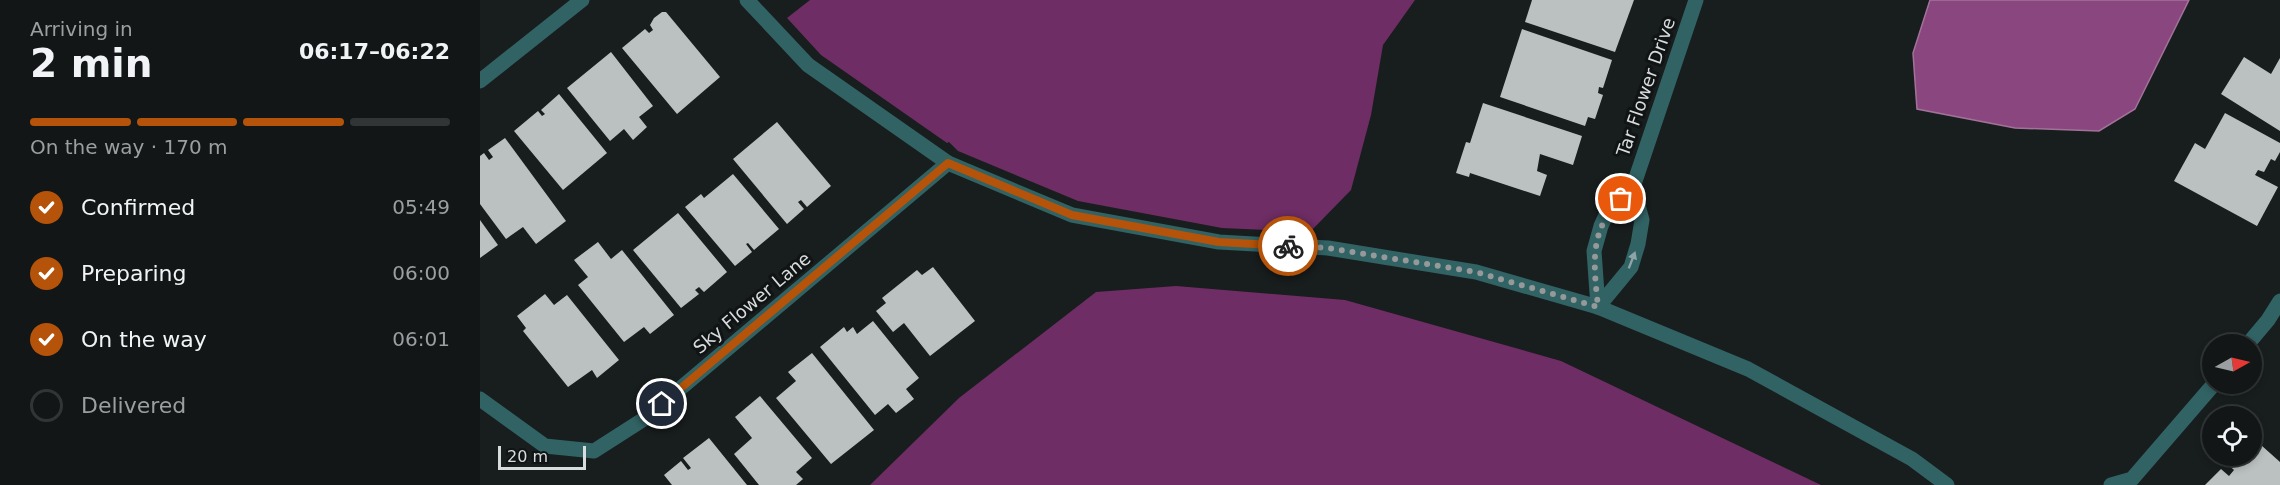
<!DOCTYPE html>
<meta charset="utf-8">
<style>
:root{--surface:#121616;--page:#1f2323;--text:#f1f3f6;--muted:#9c9fa1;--line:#313535;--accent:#b45309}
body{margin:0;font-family:"DejaVu Sans",sans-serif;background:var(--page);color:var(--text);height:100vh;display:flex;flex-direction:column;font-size:22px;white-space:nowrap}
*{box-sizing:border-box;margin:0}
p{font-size:20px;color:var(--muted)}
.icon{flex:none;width:33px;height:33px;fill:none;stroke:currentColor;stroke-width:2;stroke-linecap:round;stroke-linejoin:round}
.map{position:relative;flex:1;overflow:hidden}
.panel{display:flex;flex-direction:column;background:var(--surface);width:480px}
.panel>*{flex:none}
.needle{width:39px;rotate:82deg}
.tools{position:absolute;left:1722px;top:334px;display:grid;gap:12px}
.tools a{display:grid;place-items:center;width:60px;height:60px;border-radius:50%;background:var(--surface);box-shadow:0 3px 9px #0003,0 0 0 2px var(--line);font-size:30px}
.scale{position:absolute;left:18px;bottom:15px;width:88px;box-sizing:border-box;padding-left:6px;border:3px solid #d9dcdc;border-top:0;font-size:16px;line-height:21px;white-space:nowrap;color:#d9dcdc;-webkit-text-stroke:4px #101414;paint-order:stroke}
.pin{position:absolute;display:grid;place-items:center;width:51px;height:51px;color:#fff;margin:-26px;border:3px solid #fff;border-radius:50%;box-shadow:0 2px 6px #0007}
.courier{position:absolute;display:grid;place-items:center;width:60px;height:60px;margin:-30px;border:4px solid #b45309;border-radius:50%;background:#fff;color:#222;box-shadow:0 2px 8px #0007}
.overview em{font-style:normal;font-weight:800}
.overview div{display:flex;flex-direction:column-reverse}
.overview{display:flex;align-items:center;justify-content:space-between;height:102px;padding:0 30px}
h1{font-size:39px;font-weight:800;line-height:45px}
.bar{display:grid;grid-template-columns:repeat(4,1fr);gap:9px 6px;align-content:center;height:72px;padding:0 30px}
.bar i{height:8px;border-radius:4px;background:var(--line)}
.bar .active{background:var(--accent)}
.bar p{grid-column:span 4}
ol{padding:0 30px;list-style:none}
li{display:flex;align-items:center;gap:18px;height:66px}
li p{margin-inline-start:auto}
li .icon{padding:6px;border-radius:50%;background:var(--accent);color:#fff;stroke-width:4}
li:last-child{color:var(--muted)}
li i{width:33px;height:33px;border:3px solid var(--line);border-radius:50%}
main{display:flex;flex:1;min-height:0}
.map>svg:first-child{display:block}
</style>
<main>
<section class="panel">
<div class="overview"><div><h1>2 min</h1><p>Arriving in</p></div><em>06:17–06:22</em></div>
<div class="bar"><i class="active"></i><i class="active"></i><i class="active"></i><i></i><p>On the way · 170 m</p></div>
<ol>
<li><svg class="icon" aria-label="check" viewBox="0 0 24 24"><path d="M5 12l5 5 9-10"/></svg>Confirmed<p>05:49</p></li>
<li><svg class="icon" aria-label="check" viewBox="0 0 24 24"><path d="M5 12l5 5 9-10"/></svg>Preparing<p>06:00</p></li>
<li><svg class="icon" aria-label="check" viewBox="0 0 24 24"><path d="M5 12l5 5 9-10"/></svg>On the way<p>06:01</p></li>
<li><i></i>Delivered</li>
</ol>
</section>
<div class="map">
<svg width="1800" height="485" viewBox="0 0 1800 485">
<rect width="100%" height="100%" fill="#181d1d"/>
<g fill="#6e2d64">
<path d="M330 0H935L903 45 891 115 871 190 830 232 742 228 598 201 478 151 469 142 467 143 341 55 307 18Z"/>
<path d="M696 286 865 300 1081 361 1341 485H390L479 398 616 292Z"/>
</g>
<path fill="#8a467e" stroke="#a2739a" stroke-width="1.5" d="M1450 0H1709L1655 109 1619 131 1535 128 1437 109 1433 53Z"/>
<g fill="#bbc1c1">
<path d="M1052 0H1154L1135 52 1045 22Z"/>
<path d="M182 12H186L240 77 197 114 142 48 165 29 169 33 173 30 170 25 174 18Z"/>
<path d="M1042 29 1132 60 1123 88 1119 87 1118 93 1123 95 1115 119 1108 117 1105 126 1020 97Z"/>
<path d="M131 52 173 106 159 117 167 127 153 140 144 129 130 141 87 88Z"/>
<path d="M1764 57 1791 74 1800 58V131L1741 94Z"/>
<path d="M79 94 127 153 83 190 34 131 58 111 62 116 65 114 61 110Z"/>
<path d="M1003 103 1102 136 1093 165 1060 154 1057 171 1067 175 1060 196 990 173 989 177 976 173 986 142 990 143Z"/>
<path d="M1745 113 1800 143V152L1795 161 1791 159 1784 172 1778 170 1775 175 1798 187 1777 226 1694 181 1715 143 1725 149Z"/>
<path d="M297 122 351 186 327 207 321 200 318 202 324 209 307 224 253 159Z"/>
<path d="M25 138 86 221 56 244 43 227 26 239 0 204V156L4 153 9 160 13 157 8 150Z"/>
<path d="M253 174 299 229 274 250 268 243 266 244 272 252 255 266 205 207 221 194 224 198Z"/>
<path d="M198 213 247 272 224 292 219 287 215 290 219 294 201 308 153 250Z"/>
<path d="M0 220 18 245 0 258Z"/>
<path d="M118 242 131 259 142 250 194 315 170 334 164 327 144 342 98 285 108 277 94 260Z"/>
<path d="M453 267 495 321 450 356 424 323 413 332 396 311 406 303 402 298 437 270 442 275Z"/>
<path d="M65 294 74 305 87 295 139 360 117 378 112 370 88 387 43 331 46 328 37 316Z"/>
<path d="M393 321 439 378 426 389 434 399 416 413 408 404 395 415 340 347 364 327 367 332 373 327 377 334Z"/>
<path d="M332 353 394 430 351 464 296 398 316 381 308 372Z"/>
<path d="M280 396 332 458 316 472 323 479 316 485H279L254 454 272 438 255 417Z"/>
<path d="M1772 437 1800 462V485H1725L1741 469 1749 476 1754 470 1745 462 1750 456H1772Z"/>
<path d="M229 438 267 485H192L184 475 201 461 208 470 211 468 203 458Z"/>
</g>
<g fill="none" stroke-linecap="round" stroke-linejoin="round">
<g stroke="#316264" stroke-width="15">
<path d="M267 0 328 65 468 163 592 215 739 242 848 248 996 272 1118 307 1268 369 1432 459 1467 485"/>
<path d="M0 81 102 0"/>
<path d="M1118 307 1114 251 1121 226 1128 211 1153 187 1216 0"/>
<path d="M1118 307 1151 267 1158 244 1162 220 1153 187"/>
<path d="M1767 345 1788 320 1800 301"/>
<path d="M0 399 65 446 114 451 164 419 468 163"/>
<path d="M1631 485 1652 479 1734 384"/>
</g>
</g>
<defs><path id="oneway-solid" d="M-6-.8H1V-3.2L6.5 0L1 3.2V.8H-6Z" transform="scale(1.5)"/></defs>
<use fill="#8da5a6" href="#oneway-solid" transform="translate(1152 260) rotate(-69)"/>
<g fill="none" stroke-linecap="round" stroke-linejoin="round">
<path stroke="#959999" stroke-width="6" stroke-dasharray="0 10.8" d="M808 246 848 248 996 272 1118 307C1114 266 1108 231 1141 199"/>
<path stroke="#b45309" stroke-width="8" d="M182 404 468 163 592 215 739 242 808 246"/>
</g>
<g text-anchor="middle" stroke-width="6" stroke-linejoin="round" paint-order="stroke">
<g font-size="18" fill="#d9dcdc" stroke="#101414">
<text transform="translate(1166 87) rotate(-71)" y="6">Tar Flower Drive</text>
<text transform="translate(272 303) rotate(-40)" y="6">Sky Flower Lane</text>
</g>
</g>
</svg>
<div class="tools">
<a><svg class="needle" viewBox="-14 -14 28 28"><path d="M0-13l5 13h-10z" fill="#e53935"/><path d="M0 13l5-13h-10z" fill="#9c9fa1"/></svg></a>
<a><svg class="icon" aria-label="locate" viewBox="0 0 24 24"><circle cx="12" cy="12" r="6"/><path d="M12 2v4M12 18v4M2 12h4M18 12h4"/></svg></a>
</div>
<div class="scale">20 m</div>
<div class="pin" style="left:1141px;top:199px;background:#ea580c"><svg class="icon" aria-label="bag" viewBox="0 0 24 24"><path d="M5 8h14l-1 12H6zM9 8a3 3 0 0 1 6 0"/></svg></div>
<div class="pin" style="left:182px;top:404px;background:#1f2937"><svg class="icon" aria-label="home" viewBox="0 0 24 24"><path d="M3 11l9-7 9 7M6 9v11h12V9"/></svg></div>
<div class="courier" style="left:808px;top:246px"><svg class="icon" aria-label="bike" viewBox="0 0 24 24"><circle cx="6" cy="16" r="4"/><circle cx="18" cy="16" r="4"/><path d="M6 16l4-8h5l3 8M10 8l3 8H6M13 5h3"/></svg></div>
</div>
</main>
